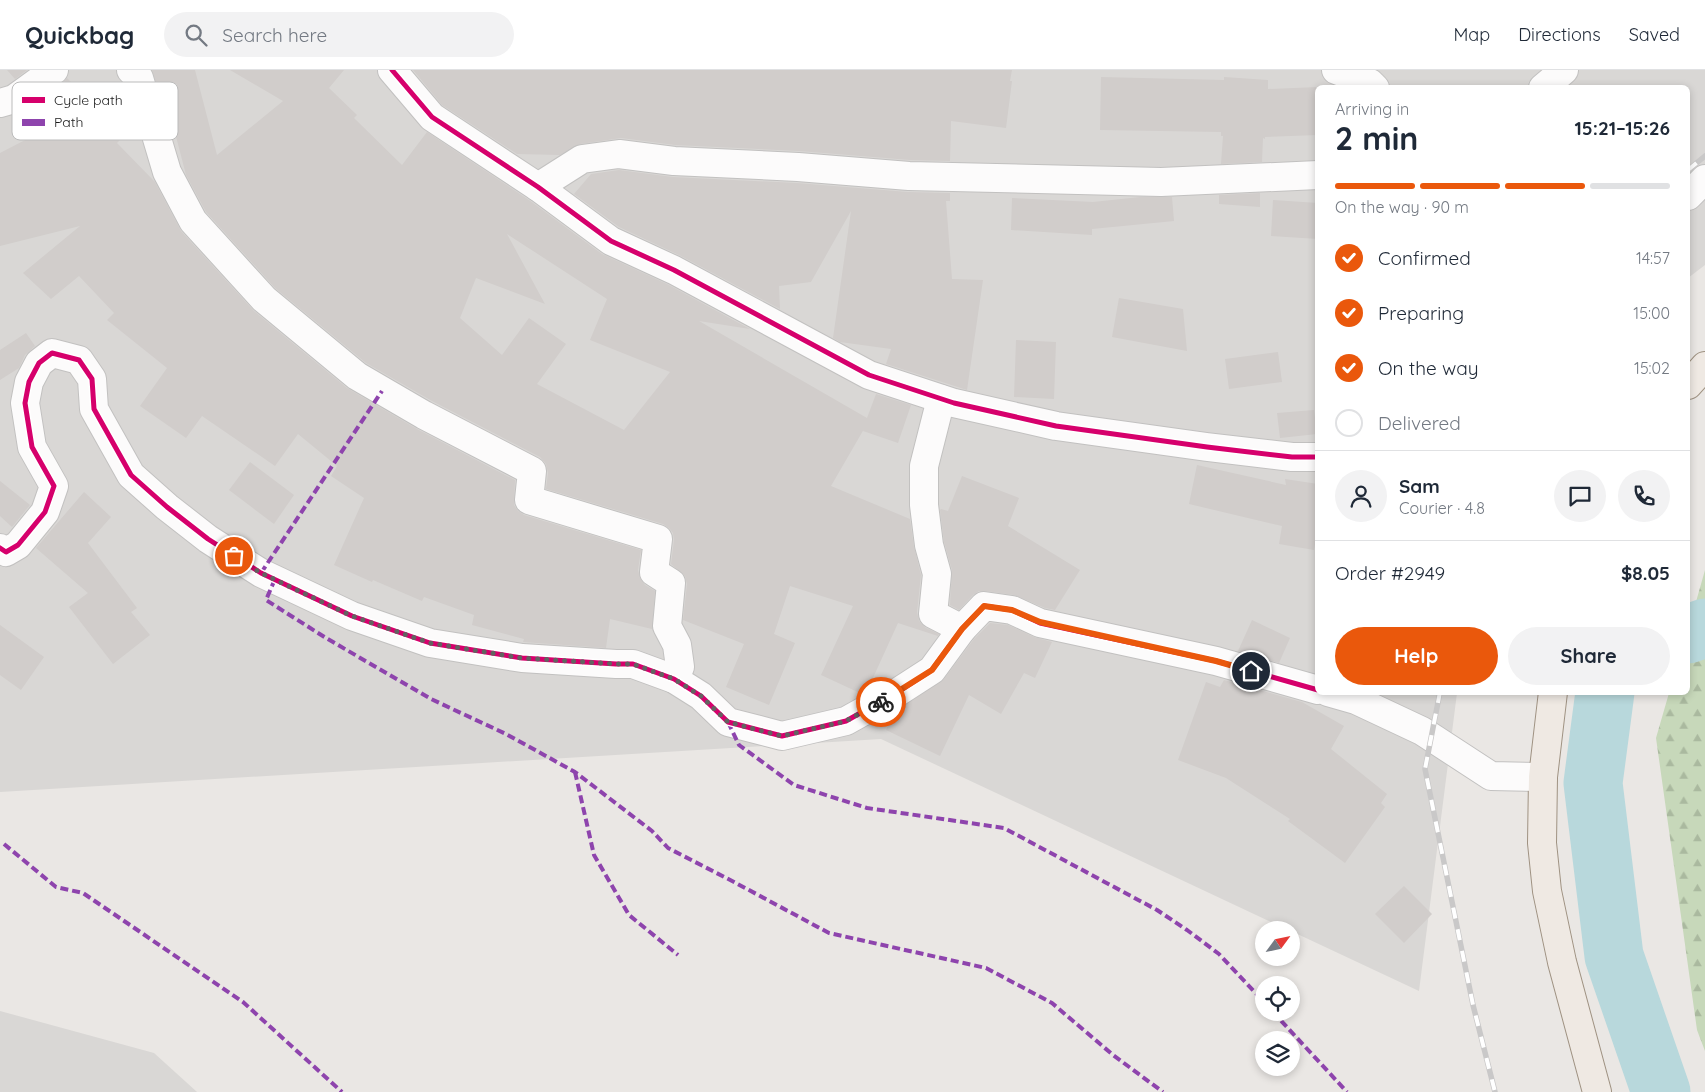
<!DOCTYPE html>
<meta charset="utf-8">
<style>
:root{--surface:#fff;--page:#f2f2f3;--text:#1f2937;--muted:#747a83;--line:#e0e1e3;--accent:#ea580c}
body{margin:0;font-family:Quicksand,sans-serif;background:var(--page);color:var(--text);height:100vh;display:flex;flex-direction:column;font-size:19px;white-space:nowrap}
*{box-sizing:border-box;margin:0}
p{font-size:16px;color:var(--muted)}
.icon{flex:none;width:28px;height:28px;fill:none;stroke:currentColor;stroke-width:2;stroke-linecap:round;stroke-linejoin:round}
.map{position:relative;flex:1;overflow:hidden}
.details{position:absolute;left:1315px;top:15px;width:375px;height:610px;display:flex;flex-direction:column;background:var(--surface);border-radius:8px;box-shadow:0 2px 8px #0003}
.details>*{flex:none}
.needle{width:32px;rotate:57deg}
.buttons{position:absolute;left:1255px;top:851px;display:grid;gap:10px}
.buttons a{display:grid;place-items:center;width:45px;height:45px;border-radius:50%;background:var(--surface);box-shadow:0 2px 8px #0003;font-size:25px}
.pin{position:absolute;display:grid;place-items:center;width:42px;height:42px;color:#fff;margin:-21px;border:2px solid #fff;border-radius:50%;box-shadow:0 1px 5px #0007}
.courier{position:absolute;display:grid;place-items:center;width:50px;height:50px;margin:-25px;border:4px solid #ea580c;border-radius:50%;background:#fff;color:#222;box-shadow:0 1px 6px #0007}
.overview em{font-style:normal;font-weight:700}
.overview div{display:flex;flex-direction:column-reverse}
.overview{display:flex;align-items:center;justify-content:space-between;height:85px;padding:0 20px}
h1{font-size:32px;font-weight:700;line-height:38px}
.bar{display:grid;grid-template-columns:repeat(4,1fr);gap:8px 5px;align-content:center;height:60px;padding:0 20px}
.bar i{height:6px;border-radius:4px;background:var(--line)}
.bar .active{background:var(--accent)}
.bar p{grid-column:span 4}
.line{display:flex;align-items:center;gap:12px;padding:0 20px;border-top:1px solid var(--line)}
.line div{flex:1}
.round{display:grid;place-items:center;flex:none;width:52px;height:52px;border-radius:26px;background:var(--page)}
ol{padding:0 20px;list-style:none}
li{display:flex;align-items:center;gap:15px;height:55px}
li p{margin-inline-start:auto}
li .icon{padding:5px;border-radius:50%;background:var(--accent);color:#fff;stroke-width:4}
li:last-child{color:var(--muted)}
li i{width:28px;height:28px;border:2px solid var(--line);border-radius:50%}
.button{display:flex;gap:10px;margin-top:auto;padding:10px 20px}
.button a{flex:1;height:58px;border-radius:30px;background:var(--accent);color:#fff;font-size:20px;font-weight:700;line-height:58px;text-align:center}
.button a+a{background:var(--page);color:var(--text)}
header{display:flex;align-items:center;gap:30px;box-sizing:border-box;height:70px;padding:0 25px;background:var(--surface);border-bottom:1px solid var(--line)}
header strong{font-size:24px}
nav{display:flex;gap:28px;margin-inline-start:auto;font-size:18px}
.search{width:350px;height:45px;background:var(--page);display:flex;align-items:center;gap:12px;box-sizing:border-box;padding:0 18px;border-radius:28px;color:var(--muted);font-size:19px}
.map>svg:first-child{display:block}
</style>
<header>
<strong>Quickbag</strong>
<div class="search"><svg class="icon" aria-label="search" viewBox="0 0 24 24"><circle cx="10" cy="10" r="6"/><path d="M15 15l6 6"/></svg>Search here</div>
<nav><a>Map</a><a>Directions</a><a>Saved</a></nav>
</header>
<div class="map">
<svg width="1705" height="1022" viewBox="0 0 1705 1022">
<defs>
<pattern id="forest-firs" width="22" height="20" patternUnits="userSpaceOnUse" patternTransform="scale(1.25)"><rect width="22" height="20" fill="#c7d8ba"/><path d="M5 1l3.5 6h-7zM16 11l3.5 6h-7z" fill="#aab99f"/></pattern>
</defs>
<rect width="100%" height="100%" fill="#eae7e4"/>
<g fill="#d9d7d5">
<path d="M0 0H1705V195L1688 208V18H1318V622L1457 623 1419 921 1291 861V860H1288L881 669 0 722Z"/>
<path d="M0 941 154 983 197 1022H0Z"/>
</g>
<path fill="url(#forest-firs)" d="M1705 500V981L1697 960 1656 668 1669 623 1688 622V560Z"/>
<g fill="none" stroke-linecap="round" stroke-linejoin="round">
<g stroke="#b8d8dc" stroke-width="59">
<path d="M1688 564 1705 558"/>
<path d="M1605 622 1593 713 1614 886 1661 1022"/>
</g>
</g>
<g fill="#d1cdcb" fill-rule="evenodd">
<path d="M7 0H27L15 9Z"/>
<path d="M152 0H195L217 85 283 31 230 0H344L329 18 357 45 354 48 402 95 427 62 529 130 602 184 667 214 750 259 699 251 867 348 876 324 911 335 898 373 863 361 864 359 831 416 910 449 914 477 921 505 917 542 919 551 926 558 939 564 938 566 898 553 867 621 862 624 821 605 853 536 790 516 774 564 795 573 769 635 726 617 744 574 683 550 687 514 685 506 671 494 674 470 673 463 669 458 663 454 546 419 548 403 546 394 540 387 432 331 366 293 275 218 206 142 186 105 165 24 161 28ZM507 164 607 229 590 270 670 302 624 360 537 314 566 274 529 248 502 285 460 248 476 208 545 234Z"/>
<path d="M413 0H1012L1010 11H1012L1006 58 951 51 950 91 910 90 799 81 675 75 621 68 580 74 560 85 517 84 442 35Z"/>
<path d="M1101 7 1224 10V7L1268 10V19L1318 17V65L1265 67V69L1263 68 1262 92 1221 94 1223 66H1221V62L1100 60Z"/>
<path d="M67 8 98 40 123 14 125 16 136 54 117 73 155 112 181 161 254 241 347 318 417 359 515 410 514 435 518 441 524 445 641 480 638 500 640 508 645 515 655 521 652 559 610 549 606 578 523 572 524 569 472 555 474 545 424 527 422 531 373 510 372 512 334 495 364 428 331 406 337 396 298 364 275 396 202 346 186 368 140 336 167 298 107 250 114 243 79 206 51 229 23 203 80 156 0 176V83L58 53 37 31 63 13Z"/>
<path d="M619 100 673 107 797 113 908 122 950 123V131H946L952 209 983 210 967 320 886 294 891 279 840 272 833 268 851 141 811 212 779 216 780 239 681 186 619 157 574 124 591 104Z"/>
<path d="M1260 123V137L1219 134V125Z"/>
<path d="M1140 127H1172L1174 151 1092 159V165L1011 160 1012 128 1093 132Z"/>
<path d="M1273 130 1318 133V169L1271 166Z"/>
<path d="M1119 228 1183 239 1187 281 1112 267Z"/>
<path d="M26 263 35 276 25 285 19 298 0 310V280Z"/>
<path d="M1016 270 1056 272 1054 329 1014 327Z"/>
<path d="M1278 282 1282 312 1229 319 1225 289Z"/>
<path d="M1314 340 1317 364 1280 368 1277 343Z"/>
<path d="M250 392 294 425 274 454 229 420Z"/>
<path d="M1197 395 1286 415 1285 409 1318 414V458L1314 480 1279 474 1282 456 1189 434Z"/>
<path d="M962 406 1019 428 1008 456 1080 500 1055 540 1045 538 1014 525 986 521H979L973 525 959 540 950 535 952 500 944 472 940 440 941 439 948 441Z"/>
<path d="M0 411 30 435 12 457 0 446Z"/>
<path d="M84 422 111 447 88 473 137 538 131 542 150 565 113 594 69 537 88 523 36 478Z"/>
<path d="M1252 550 1290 568 1279 593 1238 581Z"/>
<path d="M990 553 1008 555 1034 567 1052 572 1035 608 1024 603 1001 644 969 625 940 686 886 660 894 642 944 609 974 569Z"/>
<path d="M0 555 44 587 21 620 0 605Z"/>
<path d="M1224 610 1302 632 1344 656 1331 679 1387 724 1381 733 1385 737 1345 793 1288 751 1290 749 1226 708 1178 690 1206 612 1220 617Z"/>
<path d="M1404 816 1432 844 1404 873 1375 844Z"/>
</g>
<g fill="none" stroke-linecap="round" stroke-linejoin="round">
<defs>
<g id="minor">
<path d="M131 0 139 8 167 102 193 151 264 229 357 306 424 345 532 401 529 430 658 469 654 502 671 513 667 556 677 575 680 597 674 609"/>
<path d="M392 0 432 47 538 117 611 171 674 200 869 305 954 333 1056 356 1207 377 1292 387H1318"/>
<path d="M1336 0 1370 13 1375 18"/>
<path d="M1543 18 1564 0"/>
<path d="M0 33 14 29 54 0"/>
<path d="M538 117 582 89 619 84 674 91 798 97 909 106 1161 112 1318 105"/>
<path d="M1688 126 1705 109"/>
<path d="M941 329 924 396V435L929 475 937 504 933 544 962 559"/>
<path d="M0 478 6 482 18 475 45 442 54 416 32 377 25 333 29 312 39 293 52 283 79 290 92 309 94 339 131 405 167 437 208 469 261 503 352 546 430 573 522 588 616 594H633L674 609 701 626 728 652 782 666 846 651 898 622 932 600 962 559 984 536 1012 540 1040 553 1216 591 1318 620"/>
<path d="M1328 622 1356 630 1422 661 1491 706 1543 707"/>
</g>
<g id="major">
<path d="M1688 315 1705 296"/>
<path d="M1553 622 1543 707 1542 773 1547 821 1562 892 1597 1022"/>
</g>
</defs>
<use href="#minor" stroke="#c2c1c0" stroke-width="30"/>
<use href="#major" stroke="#9f9282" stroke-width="30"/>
<use href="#minor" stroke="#fcfbfb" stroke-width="28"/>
<use href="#major" stroke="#efe9e3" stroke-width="28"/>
<defs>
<g id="rail">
<path d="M1688 100 1705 86"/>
<path d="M1440 622 1425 699 1473 935 1495 1022"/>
</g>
</defs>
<use href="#rail" stroke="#c9c8c8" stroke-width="5.5"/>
<use href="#rail" stroke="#fff" stroke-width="4" stroke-dasharray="11" stroke-linecap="butt"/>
<g stroke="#8e44ad" stroke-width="4" stroke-dasharray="8 4" stroke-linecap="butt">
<path d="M261 503 382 321"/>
<path d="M275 509 266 530 326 568 431 629 506 664 575 702 652 761 668 778 734 812 829 863 986 898 1052 933 1113 985 1163 1022"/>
<path d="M728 652 739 675 794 715 867 738 1004 758 1157 840 1187 860 1219 884 1264 932"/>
<path d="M575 702 594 785 629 845 678 885"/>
<path d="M4 774 56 817 83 823 243 932 342 1022"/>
<path d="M1273 942 1347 1022"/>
</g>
<defs>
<g id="cycleway">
<path d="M392 0 432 47 538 117 611 171 674 200 869 305 954 333 1056 356 1207 377 1292 387H1318"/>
<path d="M0 478 6 482 18 475 45 442 54 416 32 377 25 333 29 312 39 293 52 283 79 290 92 309 94 339 131 405 167 437 208 469 261 503 352 546 430 573 522 588 616 594H633L674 609 701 626 728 652 782 666 846 651 898 622 932 600 962 559 984 536 1012 540 1040 553 1216 591 1318 620"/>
</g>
</defs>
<use href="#cycleway" stroke="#fff" stroke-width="8"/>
<use href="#cycleway" stroke="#d6006c" stroke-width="5"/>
</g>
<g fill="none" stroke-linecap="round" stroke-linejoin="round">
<path stroke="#636261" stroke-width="5" stroke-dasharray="0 9" d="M234 486 261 503 352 546 430 573 522 588 616 594H633L674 609 701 626 728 652 782 666 846 651 881 632"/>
<path stroke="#ea580c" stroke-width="6" d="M881 632 932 600 962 559 984 536 1012 540 1040 552 1216 591 1251 601"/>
</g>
<rect x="12" y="12" width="166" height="58" rx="8" fill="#fff" stroke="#bbb" stroke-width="1"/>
<rect x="22" y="27" width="23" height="6" fill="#d6006c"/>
<rect x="22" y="49" width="23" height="7" fill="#8e44ad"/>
<g font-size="14" fill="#1b1b1b">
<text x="54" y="35">Cycle path</text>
<text x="54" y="57">Path</text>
</g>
</svg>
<div class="buttons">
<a><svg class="needle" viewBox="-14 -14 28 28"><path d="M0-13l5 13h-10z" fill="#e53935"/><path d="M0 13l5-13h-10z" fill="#747a83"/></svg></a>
<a><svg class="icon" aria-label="locate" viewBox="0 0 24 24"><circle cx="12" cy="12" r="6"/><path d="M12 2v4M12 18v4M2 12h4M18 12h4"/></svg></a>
<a><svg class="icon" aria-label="layers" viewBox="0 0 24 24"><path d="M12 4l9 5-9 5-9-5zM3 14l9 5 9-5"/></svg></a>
</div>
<div class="pin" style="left:234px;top:486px;background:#ea580c"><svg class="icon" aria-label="bag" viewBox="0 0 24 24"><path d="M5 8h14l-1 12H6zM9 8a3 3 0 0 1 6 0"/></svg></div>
<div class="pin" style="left:1251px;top:601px;background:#1f2937"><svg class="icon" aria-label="home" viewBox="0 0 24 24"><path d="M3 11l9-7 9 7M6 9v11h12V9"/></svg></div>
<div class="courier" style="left:881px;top:632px"><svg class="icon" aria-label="bike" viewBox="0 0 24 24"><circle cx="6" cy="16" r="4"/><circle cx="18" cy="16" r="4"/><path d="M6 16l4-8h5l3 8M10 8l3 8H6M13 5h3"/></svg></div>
<section class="details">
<div class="overview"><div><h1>2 min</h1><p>Arriving in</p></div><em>15:21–15:26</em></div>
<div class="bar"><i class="active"></i><i class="active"></i><i class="active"></i><i></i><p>On the way · 90 m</p></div>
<ol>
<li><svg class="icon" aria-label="check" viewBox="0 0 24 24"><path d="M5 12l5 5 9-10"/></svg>Confirmed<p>14:57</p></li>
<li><svg class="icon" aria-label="check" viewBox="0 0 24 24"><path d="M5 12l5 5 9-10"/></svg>Preparing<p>15:00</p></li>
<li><svg class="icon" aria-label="check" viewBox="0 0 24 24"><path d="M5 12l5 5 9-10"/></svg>On the way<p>15:02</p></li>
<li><i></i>Delivered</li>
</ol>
<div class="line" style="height:90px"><a class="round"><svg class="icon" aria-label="person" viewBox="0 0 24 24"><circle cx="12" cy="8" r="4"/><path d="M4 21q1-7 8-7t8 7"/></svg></a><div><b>Sam</b><p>Courier · 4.8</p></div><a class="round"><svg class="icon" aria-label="chat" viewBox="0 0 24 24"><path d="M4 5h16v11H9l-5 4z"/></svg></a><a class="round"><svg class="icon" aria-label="phone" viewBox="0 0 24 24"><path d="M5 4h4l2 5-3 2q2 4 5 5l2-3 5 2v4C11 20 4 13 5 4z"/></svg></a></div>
<div class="line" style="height:65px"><div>Order #2949</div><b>$8.05</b></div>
<div class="button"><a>Help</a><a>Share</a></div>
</section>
</div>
